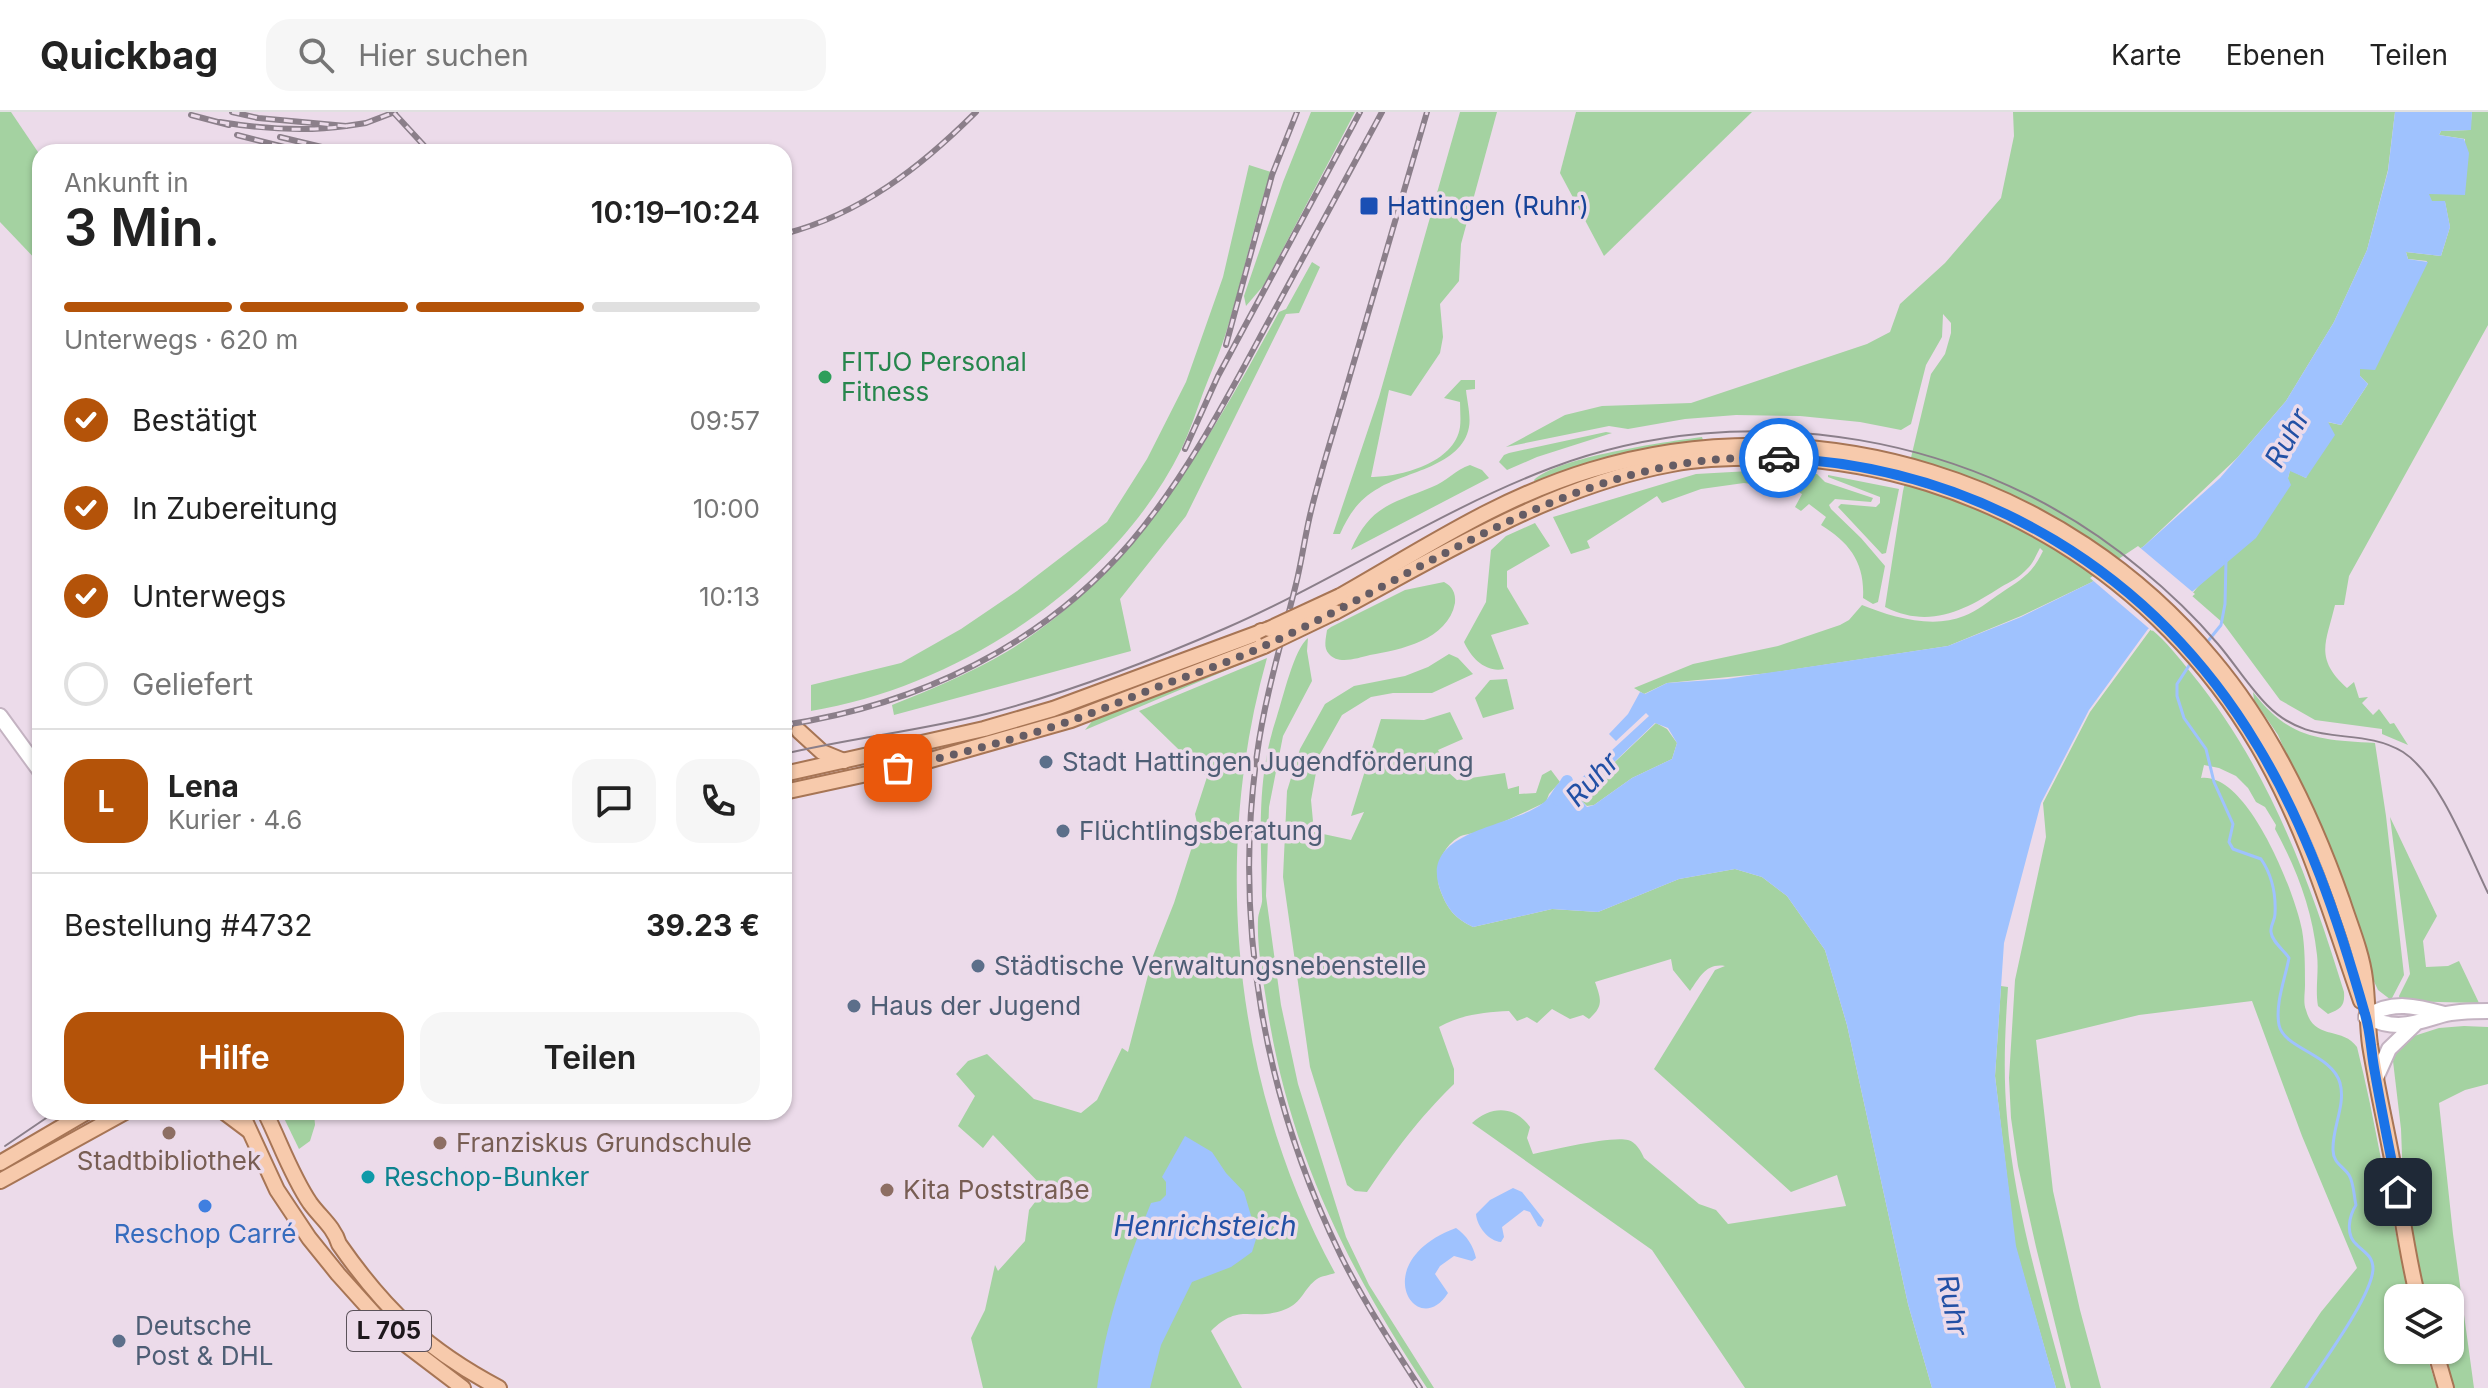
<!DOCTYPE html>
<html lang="de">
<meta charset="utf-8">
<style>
:root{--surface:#fff;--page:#f6f6f6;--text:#222;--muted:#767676;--line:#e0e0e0;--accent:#b45309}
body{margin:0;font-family:Inter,sans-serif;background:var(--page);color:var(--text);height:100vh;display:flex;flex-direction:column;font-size:30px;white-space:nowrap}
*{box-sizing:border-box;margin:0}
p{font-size:26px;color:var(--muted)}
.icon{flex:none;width:44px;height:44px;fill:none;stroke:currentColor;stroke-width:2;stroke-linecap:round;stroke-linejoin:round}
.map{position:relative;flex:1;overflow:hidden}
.side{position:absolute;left:32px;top:32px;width:760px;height:976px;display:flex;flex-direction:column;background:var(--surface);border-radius:24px;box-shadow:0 2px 6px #0004}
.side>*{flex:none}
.controls{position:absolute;left:2384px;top:1172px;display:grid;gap:16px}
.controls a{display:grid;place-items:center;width:80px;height:80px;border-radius:16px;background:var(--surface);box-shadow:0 2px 6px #0004;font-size:40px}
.pin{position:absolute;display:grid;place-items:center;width:68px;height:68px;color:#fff;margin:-34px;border-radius:16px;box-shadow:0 4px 12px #0006}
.courier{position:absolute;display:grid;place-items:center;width:80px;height:80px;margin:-40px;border:6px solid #1a73e8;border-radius:50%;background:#fff;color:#222;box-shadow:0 2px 10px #0007}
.headline em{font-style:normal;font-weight:600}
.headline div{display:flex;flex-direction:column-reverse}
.headline{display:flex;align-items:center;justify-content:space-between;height:136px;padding:0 32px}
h1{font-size:52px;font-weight:600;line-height:60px}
.bar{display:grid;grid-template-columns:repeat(4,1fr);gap:12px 8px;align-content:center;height:96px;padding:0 32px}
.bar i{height:10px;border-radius:6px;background:var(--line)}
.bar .selected{background:var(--accent)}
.bar p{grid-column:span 4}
.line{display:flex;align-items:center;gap:20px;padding:0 32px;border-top:2px solid var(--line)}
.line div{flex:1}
.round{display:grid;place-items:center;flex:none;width:84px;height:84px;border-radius:24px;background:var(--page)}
ol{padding:0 32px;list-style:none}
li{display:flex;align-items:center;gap:24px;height:88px}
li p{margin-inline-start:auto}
li .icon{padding:8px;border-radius:50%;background:var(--accent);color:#fff;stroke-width:4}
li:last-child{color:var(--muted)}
li i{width:44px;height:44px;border:4px solid var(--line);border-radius:50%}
.primary-button{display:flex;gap:16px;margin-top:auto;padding:16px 32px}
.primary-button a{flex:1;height:92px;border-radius:24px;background:var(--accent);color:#fff;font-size:32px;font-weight:600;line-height:92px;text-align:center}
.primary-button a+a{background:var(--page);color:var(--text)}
header{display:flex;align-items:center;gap:48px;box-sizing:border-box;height:112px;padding:0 40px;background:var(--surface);border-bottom:2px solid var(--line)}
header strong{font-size:38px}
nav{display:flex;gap:44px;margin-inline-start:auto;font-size:28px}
.search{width:560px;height:72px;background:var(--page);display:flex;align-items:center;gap:20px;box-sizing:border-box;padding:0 28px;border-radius:24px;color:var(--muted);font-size:30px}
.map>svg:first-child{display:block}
</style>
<header>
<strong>Quickbag</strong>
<div class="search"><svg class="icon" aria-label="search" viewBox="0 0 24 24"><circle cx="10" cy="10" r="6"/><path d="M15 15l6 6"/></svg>Hier suchen</div>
<nav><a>Karte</a><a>Ebenen</a><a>Teilen</a></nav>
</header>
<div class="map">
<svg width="2488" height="1276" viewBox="0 0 2488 1276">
<rect width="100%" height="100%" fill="#ecdbea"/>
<g fill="#a4d2a1">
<path d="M0 0H11L40 43V152L0 110Z"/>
<path d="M1311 0H1355L1264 173 1246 194 1244 184 1283 70Z"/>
<path d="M1460 0H1497L1461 132 1459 169 1440 192 1443 225 1440 241 1411 284 1389 278 1371 365C1400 365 1455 351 1460 315 1461 307 1460 298 1460 290L1444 286 1461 268H1475V277L1466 278C1467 289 1471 304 1469 315 1462 354 1405 360 1379 376 1359 387 1349 402 1340 422H1333L1379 285Z"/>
<path d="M1576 0H1752L1604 144 1560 61Z"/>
<path d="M2013 0H2395L2388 58 2367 138 2334 210 2286 289 2237 346 2144 434 2092 470 2021 504 1948 534 1770 561 1667 571 1644 582 1634 576 1693 552 1778 534 1840 513 1849 508 1862 493C1891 505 1933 517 1964 504 1977 499 1989 489 2001 481 2022 467 2032 462 2043 439L2040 436C2036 443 2033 452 2027 457 2020 465 2010 470 2001 475 1964 499 1929 517 1885 495L1903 379 1931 262 1945 242 1951 221V211L1943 202 1942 225 1926 253 1911 312 1901 318 1860 310 1800 304 1736 303 1685 307 1628 317 1609 314 1506 335 1565 303 1602 294 1691 291 1867 232 1890 220 1900 192 1945 151 2001 86 2014 24Z"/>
<path d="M2472 0H2488V213L2349 464 2344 493H2335C2326 531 2314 546 2347 576L2354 570 2359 586 2368 585 2362 591 2373 603 2379 597 2390 612 2394 611 2408 633 2382 622V617L2315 608 2280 588 2223 511 2191 483 2288 366 2290 358 2306 366 2327 310 2341 313 2368 272 2360 264V256L2398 209 2427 149 2408 147 2406 140 2441 144 2450 115 2445 90 2431 89 2428 82H2465V27L2439 23 2441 19 2470 18Z"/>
<path d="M1249 53 1271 60C1253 114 1242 170 1225 224 1219 243 1210 262 1203 281 1196 300 1190 319 1181 338 1114 473 958 575 811 599V573L901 551 961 517 1017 479 1107 410 1147 347 1186 270 1223 165Z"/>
<path d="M1312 150 1320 155 1299 201 1286 202 1186 404 1120 487 1131 539 894 603 892 593C932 577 971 561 1008 539 1137 460 1209 328 1279 200L1286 197Z"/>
<path d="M1606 320 1612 321 1537 345 1507 358 1499 350 1504 343 1509 341Z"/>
<path d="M1702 325 1703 328 1618 344 1535 370 1534 368C1558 345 1665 330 1702 325Z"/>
<path d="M1470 353 1482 358 1489 366 1351 438C1370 394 1391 392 1432 375 1446 370 1456 357 1470 353Z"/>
<path d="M1750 359 1817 362 1825 370 1873 386 1871 390 1835 387 1829 393 1831 397 1861 426 1885 454 1878 490 1873 492 1863 486C1865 451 1850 431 1821 413L1826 405 1809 392 1801 399 1795 395 1802 382 1783 371H1771L1766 374 1744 371 1701 377 1662 391 1657 384 1587 429 1590 436 1571 442 1553 405 1696 362Z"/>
<path d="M1828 363 1899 377 1886 441 1882 442 1838 395 1841 392 1876 395 1880 391V385L1828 365Z"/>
<path d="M1535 411 1550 434 1507 459V475L1529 512 1491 523 1504 557C1486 561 1471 546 1464 530L1486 490 1491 438 1506 424Z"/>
<path d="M1444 470C1452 474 1456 481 1455 491 1448 528 1400 538 1370 543 1358 546 1338 553 1329 542 1323 536 1326 526 1327 518L1331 515 1405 478Z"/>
<path d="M2151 517C2167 530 2179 546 2192 562 2268 655 2309 766 2344 880 2345 894 2341 897 2328 902L2318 894C2315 877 2319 860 2317 843 2312 797 2297 758 2275 717L2276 713 2265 695 2256 690 2248 676 2236 664 2219 656 2204 653 2201 666C2248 660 2295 781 2302 818 2305 835 2305 855 2305 873 2305 881 2303 891 2306 898 2314 929 2342 914 2357 935 2378 1018 2389 1103 2411 1186H2398V1238H2425L2437 1276H2270L2321 1200 2357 1156 2302 1024 2252 889 2139 903 2036 928 2053 1079 2080 1198 2101 1276H2071L2036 1135 2018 1054 2011 1006 2009 966 2015 868 2046 725 2043 691 2090 600Z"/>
<path d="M1308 526 1307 539 1312 569 1283 624 1269 695 1266 784 1281 893 1298 972 1346 1125 1369 1173 1434 1276H1427C1345 1152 1287 1035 1266 887 1262 861 1257 834 1258 808 1258 800 1263 793 1262 785 1261 721 1256 667 1277 604 1283 586 1294 537 1308 526Z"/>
<path d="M1260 542V544L1085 618 1093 608Z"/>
<path d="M1449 542 1458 546 1473 562 1432 581H1393L1371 585 1342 603 1319 644 1311 688 1314 720 1351 728 1364 700 1351 704 1381 607 1424 608 1450 600 1463 627 1438 638 1449 661 1457 668 1505 661 1508 677 1519 674V682L1536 681 1542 663 1551 658 1560 670 1549 682 1546 690C1523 701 1501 712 1477 720 1471 722 1464 722 1459 725 1440 736 1433 761 1441 780 1448 798 1455 806 1473 815L1552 797 1598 800 1679 767 1735 757 1762 765 1787 784 1825 838 1847 913 1908 1192 1932 1276H1745L1652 1138 1472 1011C1491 994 1514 993 1530 1015L1527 1026 1533 1042C1553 1038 1610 1024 1628 1028 1636 1030 1641 1039 1644 1046L1699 1092 1716 1098 1728 1112 1846 1094 1837 1063 1791 1080 1654 957 1715 858 1725 854C1706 851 1700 865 1690 879L1673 858 1671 847 1595 870C1601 887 1604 894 1589 907L1583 903 1570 907 1552 897 1537 911 1527 905 1517 909 1509 899C1484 900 1460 903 1439 915L1454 957V972C1418 1007 1395 1039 1367 1080L1355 1079 1347 1073 1310 955 1283 765 1287 679 1300 637 1325 592 1354 574 1405 564 1428 555Z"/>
<path d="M1267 546C1210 748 1234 976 1335 1161 1330 1163 1321 1164 1317 1167 1304 1176 1302 1191 1286 1197 1252 1211 1241 1189 1211 1219L1242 1276H983L971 1226 985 1198 995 1153 998 1159 1025 1129 1029 1098 1045 1077 993 1023 983 1036 958 1014 975 984 956 962 968 949 987 942 1034 987 1081 1001 1097 988 1122 936 1128 940 1153 844 1174 791 1198 716 1195 702 1207 665 1139 599Z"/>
<path d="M1507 567 1514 597 1483 606 1475 586 1490 568Z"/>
<path d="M2253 580C2289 627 2319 628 2375 631L2386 704 2404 863 2391 888 2378 878 2371 863 2303 680 2278 623 2254 588Z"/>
<path d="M1656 611 1667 617 1677 631 1672 647 1632 666 1594 693 1587 694 1580 687 1582 681Z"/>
<path d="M2390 705 2437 804 2423 829 2426 855 2448 854 2459 849 2479 891 2400 889 2399 884 2410 862Z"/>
<path d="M2001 874 2008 875C2005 919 2003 961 2007 1005 2014 1096 2043 1188 2066 1276H2056L2015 1133 1995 964Z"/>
<path d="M2464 914 2488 915V972L2465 978 2439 991 2453 1122 2474 1276H2454L2442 1238H2450V1186L2425 1184 2411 1120 2403 1069 2401 1017 2393 949 2398 935 2414 924 2439 916Z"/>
<path d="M281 1000H314L315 1013 310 1029 299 1037Z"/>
</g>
<g fill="#9fc2fe" fill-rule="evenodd">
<path d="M2395 0H2472L2471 18 2441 19 2439 23 2464 27 2469 41 2465 83 2429 82 2432 89H2445L2450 115 2441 144 2406 140 2408 147 2428 150 2375 258 2360 257V264L2368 272 2341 313 2328 310 2335 323 2306 366 2290 359 2288 366 2291 373 2256 426 2148 517 2089 598 2041 691 2004 831 1995 964 2016 1134 2056 1276H1932L1908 1192 1847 913 1825 838 1787 784 1762 765 1735 757 1679 767 1598 800 1552 797 1473 815C1455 806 1448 798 1441 780 1416 717 1510 717 1543 691 1549 687 1553 677 1558 672L1567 676 1574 673 1649 604 1646 601 1616 629 1609 622 1628 602 1640 580 1645 582 1667 571 1727 567 1948 534 2021 505 2092 470 2144 434 2220 366 2286 289 2334 210 2367 138 2388 59ZM1655 611 1668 616 1677 631 1672 647 1632 666 1594 693 1587 695 1580 687 1582 681Z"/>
<path d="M1185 1024 1212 1040 1226 1061 1244 1080 1257 1124 1252 1140 1241 1148 1231 1155 1192 1170 1161 1233 1150 1276H1097C1105 1212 1127 1150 1151 1091L1160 1089 1166 1083V1070L1162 1065Z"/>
<path d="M1513 1076 1522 1080 1544 1108 1541 1115 1538 1114 1530 1100 1524 1098 1502 1115 1504 1125 1501 1130C1489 1129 1477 1115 1476 1102L1490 1088Z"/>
<path d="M1456 1116C1467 1124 1473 1133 1476 1146L1472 1149 1454 1144 1440 1154 1435 1162 1448 1181C1417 1230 1365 1150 1456 1116Z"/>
</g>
<path fill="#ecdbea" d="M2138 434 2195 482 2152 519 2090 466Z"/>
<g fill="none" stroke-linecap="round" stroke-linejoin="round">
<g stroke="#9fc2fe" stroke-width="3">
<path d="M2204 534 2221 513 2225 492 2226 448"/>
<path d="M2192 549 2177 572V584L2184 606 2206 637 2214 670 2233 712 2229 730 2233 737 2261 747C2272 763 2276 783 2275 802 2275 809 2270 813 2271 820 2272 830 2284 838 2289 846 2285 867 2275 892 2279 913 2284 937 2332 942 2340 971 2346 993 2332 1016 2333 1038 2333 1051 2343 1054 2349 1063 2354 1071 2354 1085 2356 1093 2349 1104 2345 1123 2357 1133 2365 1141 2373 1144 2373 1157 2372 1184 2323 1250 2306 1276"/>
</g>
<path stroke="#9fc2fe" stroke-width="12" d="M1558 688V684L1567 669"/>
<defs>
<g id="secondary">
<path d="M0 604 40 659"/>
<path d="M2366 905C2397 919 2412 912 2442 903 2456 899 2473 899 2488 899"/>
<path d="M2366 905C2391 888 2417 894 2444 902"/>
<path d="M2376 966 2389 937 2414 913"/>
</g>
<g id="primary">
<path d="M1340 484C1423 437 1498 386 1591 358 1815 290 2065 368 2213 548 2271 617 2312 703 2342 788 2350 813 2362 841 2365 867 2368 889 2367 911 2370 933 2378 983 2390 1031 2398 1080 2404 1116 2409 1151 2418 1186"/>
<path d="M1335 500C1442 443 1551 374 1672 352 1709 345 1748 345 1785 346 1981 355 2160 466 2258 634 2307 718 2330 800 2361 889"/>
<path d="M799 619 822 640 844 649"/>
<path d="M784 662 984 617 1053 597 1269 517"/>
<path d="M784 680 927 649 1071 608 1264 534 1261 519"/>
<path d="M224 1000 248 1018"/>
<path d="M241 1000 277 1078 309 1126 338 1162 392 1222 463 1276"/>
<path d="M265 1000C280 1030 291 1063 310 1091 320 1105 334 1115 339 1132 385 1198 427 1238 499 1276"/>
<path d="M0 1051 87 1000"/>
<path d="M0 1069 125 1000"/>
<path d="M2435 1238 2446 1276"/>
</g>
</defs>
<use href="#secondary" stroke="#c4b3c2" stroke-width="18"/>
<use href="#primary" stroke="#a77555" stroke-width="18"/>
<use href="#secondary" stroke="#fff" stroke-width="14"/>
<use href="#primary" stroke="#f7caac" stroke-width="14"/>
<g stroke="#8b7f8a" stroke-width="2">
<path d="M784 642C851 626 919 619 986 602 1068 581 1148 550 1226 516 1336 468 1438 399 1551 356 1747 282 1981 322 2141 457 2169 480 2195 505 2218 532 2235 552 2249 575 2267 593 2311 638 2358 613 2403 640 2439 663 2469 742 2488 781"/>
<path d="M5 1034 55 1000"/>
</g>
<defs>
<g id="rail">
<path d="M394 1 430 40"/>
<path d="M191 3 229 13"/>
<path d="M220 10C263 17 304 20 346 14L258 6 232 0"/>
<path d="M346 14 366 11 395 0"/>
<path d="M237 23 292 37"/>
<path d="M280 25 330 37"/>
<path d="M784 122C861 102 921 55 976 0"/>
<path d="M1226 233 1272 63 1297 0"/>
<path d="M1185 337 1218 264 1360 0"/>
<path d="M784 613C918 593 1042 534 1131 430 1186 365 1226 288 1266 214 1305 143 1343 71 1382 0"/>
<path d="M1420 1276C1392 1233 1364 1190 1341 1144 1265 988 1233 814 1257 642 1265 584 1282 529 1296 472 1302 448 1305 423 1311 399 1321 358 1334 318 1346 277 1373 184 1400 92 1427 0"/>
</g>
</defs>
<use href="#rail" stroke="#8b7f8a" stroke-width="6"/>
<use href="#rail" stroke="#ecdbea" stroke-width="3" stroke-dasharray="9" stroke-linecap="butt"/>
<defs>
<g id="primary-bridge">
<path d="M1269 517 1340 484"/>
<path d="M1264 534 1335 500"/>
</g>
</defs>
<use href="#primary-bridge" stroke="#a77555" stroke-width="18" stroke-linecap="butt"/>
<use href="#primary-bridge" stroke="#f7caac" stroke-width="14"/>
</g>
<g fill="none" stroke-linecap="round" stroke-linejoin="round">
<path stroke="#655c64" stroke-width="8" stroke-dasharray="0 14.4" d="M898 656C956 642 1016 628 1073 608 1101 598 1129 586 1157 575 1193 562 1230 550 1264 534 1435 457 1583 337 1779 346"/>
<path stroke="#1a73e8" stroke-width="10" d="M1779 346C1980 355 2154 461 2257 633 2307 715 2339 810 2365 902 2371 921 2371 942 2375 961 2382 1001 2390 1041 2398 1080"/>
</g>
<rect fill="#1a4fb4" stroke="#ecdbea" stroke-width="3" x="1359" y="84" width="20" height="20" rx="4"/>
<circle fill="#2e9e5b" stroke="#ecdbea" stroke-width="3" cx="825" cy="265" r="8"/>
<g fill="#5c6f8a" stroke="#ecdbea" stroke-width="3">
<circle cx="1046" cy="650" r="8"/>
<circle cx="1063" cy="719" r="8"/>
<circle cx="978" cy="854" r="8"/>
<circle cx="854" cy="894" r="8"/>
<circle cx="119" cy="1229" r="8"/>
</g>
<g fill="#8d6e63" stroke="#ecdbea" stroke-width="3">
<circle cx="169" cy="1021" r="8"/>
<circle cx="440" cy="1031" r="8"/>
<circle cx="887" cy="1078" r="8"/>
</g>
<circle fill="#0f9aa8" stroke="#ecdbea" stroke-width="3" cx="368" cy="1065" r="8"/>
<circle fill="#3f7fe0" stroke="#ecdbea" stroke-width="3" cx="205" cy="1094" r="8"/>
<g text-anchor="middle" stroke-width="7" stroke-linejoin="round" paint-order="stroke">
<rect fill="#ecdbea" stroke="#5b525a" stroke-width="2" x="347" y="1199" width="84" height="40" rx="6"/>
<g font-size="24" font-weight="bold" fill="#1d171c">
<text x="389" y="1227">L 705</text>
</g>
<g font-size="26" fill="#164399" stroke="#ecdbea" text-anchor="start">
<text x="1387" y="103">Hattingen (Ruhr)</text>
</g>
<g font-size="26" fill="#27864d" stroke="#ecdbea" text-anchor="start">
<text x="841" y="259">FITJO Personal<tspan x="841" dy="30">Fitness</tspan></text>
</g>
<g font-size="26" fill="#4e5e75" stroke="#ecdbea" text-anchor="start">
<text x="1062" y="659">Stadt Hattingen Jugendförderung</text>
<text x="1079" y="728">Flüchtlingsberatung</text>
<text x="994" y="863">Städtische Verwaltungsnebenstelle</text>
<text x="870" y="903">Haus der Jugend</text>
<text x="135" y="1223">Deutsche<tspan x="135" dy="30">Post &amp; DHL</tspan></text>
</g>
<g font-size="26" fill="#785e54" stroke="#ecdbea" text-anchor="start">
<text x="456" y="1040">Franziskus Grundschule</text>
<text x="169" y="1058" text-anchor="middle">Stadtbibliothek</text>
<text x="903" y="1087">Kita Poststraße</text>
</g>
<g font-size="26" fill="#0d838f" stroke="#ecdbea" text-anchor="start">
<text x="384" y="1074">Reschop-Bunker</text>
</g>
<g font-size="26" fill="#366cbe" stroke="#ecdbea">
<text x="205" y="1131">Reschop Carré</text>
</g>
<g font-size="28" font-style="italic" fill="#2250a5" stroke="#ecdbea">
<text transform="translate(2287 326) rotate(-61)" y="10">Ruhr</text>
<text transform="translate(1592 667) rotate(-46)" y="10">Ruhr</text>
<text x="1205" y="1124">Henrichsteich</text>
<text transform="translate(1953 1193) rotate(79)" y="10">Ruhr</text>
</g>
</g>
</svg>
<div class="controls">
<a><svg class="icon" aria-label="layers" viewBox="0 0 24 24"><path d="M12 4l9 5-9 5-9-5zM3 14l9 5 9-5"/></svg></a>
</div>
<div class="pin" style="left:898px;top:656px;background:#ea580c"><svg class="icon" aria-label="bag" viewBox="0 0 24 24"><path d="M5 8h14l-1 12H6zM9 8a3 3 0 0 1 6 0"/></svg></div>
<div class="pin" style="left:2398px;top:1080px;background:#1f2937"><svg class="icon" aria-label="home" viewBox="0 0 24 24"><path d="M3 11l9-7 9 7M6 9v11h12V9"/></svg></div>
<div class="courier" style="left:1779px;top:346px"><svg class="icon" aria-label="car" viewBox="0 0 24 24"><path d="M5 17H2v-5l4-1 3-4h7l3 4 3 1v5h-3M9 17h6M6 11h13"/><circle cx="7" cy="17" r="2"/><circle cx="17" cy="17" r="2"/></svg></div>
<section class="side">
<div class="headline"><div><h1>3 Min.</h1><p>Ankunft in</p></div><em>10:19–10:24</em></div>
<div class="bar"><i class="selected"></i><i class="selected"></i><i class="selected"></i><i></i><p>Unterwegs · 620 m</p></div>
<ol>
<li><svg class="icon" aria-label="check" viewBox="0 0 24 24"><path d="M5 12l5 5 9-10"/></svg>Bestätigt<p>09:57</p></li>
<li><svg class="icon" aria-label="check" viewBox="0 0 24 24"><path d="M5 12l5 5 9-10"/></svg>In Zubereitung<p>10:00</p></li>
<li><svg class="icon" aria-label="check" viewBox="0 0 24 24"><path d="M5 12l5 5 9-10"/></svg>Unterwegs<p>10:13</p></li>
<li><i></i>Geliefert</li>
</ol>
<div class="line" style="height:144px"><b class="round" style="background:var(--accent);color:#fff">L</b><div><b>Lena</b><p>Kurier · 4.6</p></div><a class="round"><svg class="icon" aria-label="chat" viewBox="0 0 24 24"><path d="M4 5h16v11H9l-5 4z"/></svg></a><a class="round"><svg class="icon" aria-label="phone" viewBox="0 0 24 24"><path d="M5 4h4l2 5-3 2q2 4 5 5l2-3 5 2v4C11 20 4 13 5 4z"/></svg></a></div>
<div class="line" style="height:104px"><div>Bestellung #4732</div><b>39.23 €</b></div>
<div class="primary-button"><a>Hilfe</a><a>Teilen</a></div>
</section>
</div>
